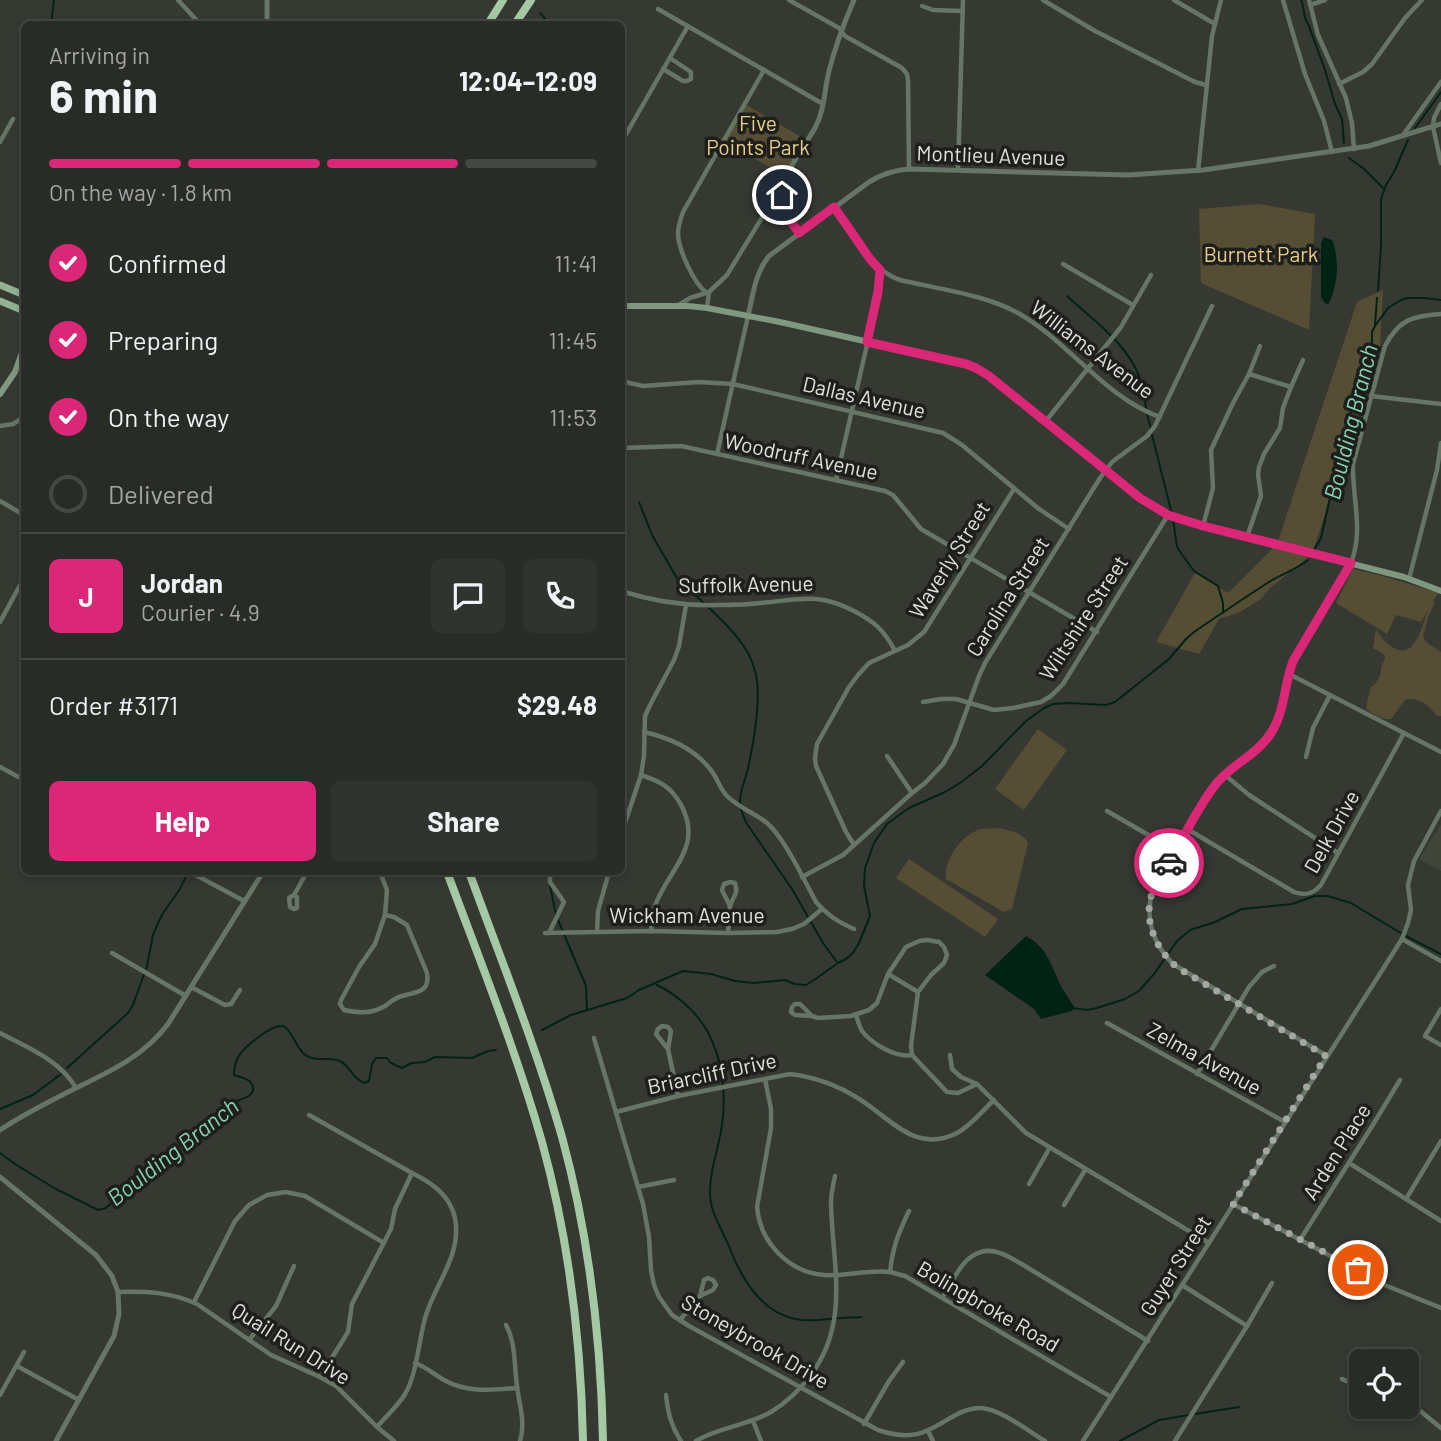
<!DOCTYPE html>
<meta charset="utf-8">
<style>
:root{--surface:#282b26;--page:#30332e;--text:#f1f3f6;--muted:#a5a7a7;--line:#444743;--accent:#db2777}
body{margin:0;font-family:Barlow,sans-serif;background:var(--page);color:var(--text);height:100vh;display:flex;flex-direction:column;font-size:26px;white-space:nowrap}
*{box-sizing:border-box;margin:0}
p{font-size:23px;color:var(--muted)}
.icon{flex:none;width:38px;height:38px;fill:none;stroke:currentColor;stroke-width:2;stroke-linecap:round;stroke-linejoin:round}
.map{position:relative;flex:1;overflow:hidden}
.details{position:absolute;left:21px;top:21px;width:604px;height:854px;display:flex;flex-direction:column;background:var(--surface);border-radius:10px;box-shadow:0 4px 10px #0003,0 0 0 2px var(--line)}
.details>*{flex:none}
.controls{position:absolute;left:1349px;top:1349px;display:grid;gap:14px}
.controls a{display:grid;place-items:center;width:70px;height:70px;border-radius:10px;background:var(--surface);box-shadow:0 4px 10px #0003,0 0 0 2px var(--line);font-size:35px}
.pin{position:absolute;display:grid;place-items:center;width:60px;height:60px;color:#fff;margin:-30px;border:4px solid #fff;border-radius:50%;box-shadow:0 2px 7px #0007}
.courier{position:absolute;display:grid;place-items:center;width:70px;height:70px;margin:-35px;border:5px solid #db2777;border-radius:50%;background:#fff;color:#222;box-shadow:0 2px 9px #0007}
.head em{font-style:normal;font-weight:700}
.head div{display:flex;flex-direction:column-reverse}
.head{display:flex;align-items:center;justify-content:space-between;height:119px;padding:0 28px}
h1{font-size:46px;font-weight:700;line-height:52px}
.bar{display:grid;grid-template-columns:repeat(4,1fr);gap:10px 7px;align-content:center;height:84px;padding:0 28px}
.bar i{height:9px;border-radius:5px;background:var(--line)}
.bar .active{background:var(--accent)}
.bar p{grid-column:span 4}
.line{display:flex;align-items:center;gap:18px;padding:0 28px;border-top:2px solid var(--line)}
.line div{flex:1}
.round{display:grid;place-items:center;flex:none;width:74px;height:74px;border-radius:10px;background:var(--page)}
ol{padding:0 28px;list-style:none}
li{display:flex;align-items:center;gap:21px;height:77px}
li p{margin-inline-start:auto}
li .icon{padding:7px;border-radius:50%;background:var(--accent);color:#fff;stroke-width:4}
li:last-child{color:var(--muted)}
li i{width:38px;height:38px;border:4px solid var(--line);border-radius:50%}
.cta{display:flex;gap:14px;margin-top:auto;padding:14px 28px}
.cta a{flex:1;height:80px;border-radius:10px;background:var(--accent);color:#fff;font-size:28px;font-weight:700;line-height:80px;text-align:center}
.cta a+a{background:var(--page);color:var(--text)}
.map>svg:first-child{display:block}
</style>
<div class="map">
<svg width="1441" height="1441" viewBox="0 0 1441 1441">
<rect width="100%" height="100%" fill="#363932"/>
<path fill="#41463a" d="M1441 825V871L1419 859Z"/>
<g fill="#564d35">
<path d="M745 104 806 140 785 176 724 141Z"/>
<path d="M1259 204 1315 214 1309 330 1201 283 1199 209Z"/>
<path d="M1383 290 1380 348 1312 554 1269 589 1261 599 1240 612 1219 619 1199 654 1156 642 1195 573 1228 593 1277 544 1357 302Z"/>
<path d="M1353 569 1383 576 1438 593 1433 602H1435L1428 618 1423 636 1426 642 1441 652V716H1437C1430 706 1418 696 1405 700L1391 719C1383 720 1372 715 1366 708L1371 686H1374L1380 676 1382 664 1385 659V655L1373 648 1376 629C1381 637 1387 645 1396 649 1417 658 1422 623 1429 609L1421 622 1396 615 1387 634 1336 603Z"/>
<path d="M1038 729 1067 750 1024 810 995 789Z"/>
<path d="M998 828C1010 831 1023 832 1028 843L1012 909 1004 912 946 879C943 860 962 834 981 829 986 828 993 829 998 828Z"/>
<path d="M909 859 998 919 985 937 896 878Z"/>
</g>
<g fill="#002315">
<path d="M1324 237 1332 240C1340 259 1338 286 1328 305L1324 302 1321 297V243Z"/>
<path d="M1026 936C1045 946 1051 963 1059 982 1063 990 1069 999 1074 1007L1072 1011 1041 1019 1034 1009 985 975Z"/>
</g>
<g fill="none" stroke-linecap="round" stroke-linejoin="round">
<g stroke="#002315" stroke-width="2">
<path d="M1301 0C1304 6 1303 11 1305 17 1306 23 1309 23 1310 29L1325 70 1335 104 1342 119 1344 143"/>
<path d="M540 13 550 24"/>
<path d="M51 24 54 0"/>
<path d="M621 104 624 105"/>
<path d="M1415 128 1441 92"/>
<path d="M1349 158 1364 169 1383 188"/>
<path d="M1378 290 1381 247V199L1386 185 1394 172 1408 140"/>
<path d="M1067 296C1094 321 1130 345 1141 382 1144 390 1145 400 1146 409"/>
<path d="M1375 325 1377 298"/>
<path d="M1147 414 1151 429"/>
<path d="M1152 435 1172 514"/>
<path d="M639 502 652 535 678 580 703 602"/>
<path d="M1173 519 1177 547 1181 553 1194 571 1218 586 1223 603V613"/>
<path d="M1314 550 1321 538 1346 426 1359 392 1372 345V332L1375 326 1388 308 1401 300 1408 298H1425L1441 300"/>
<path d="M707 606C725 623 749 645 755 671 762 694 754 743 748 768 742 793 734 799 747 824L792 889 823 943 837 962"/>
<path d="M550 886 556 915"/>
<path d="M558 920 586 986 587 1010"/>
<path d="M657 985C680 996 703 1018 712 1041 723 1065 726 1100 722 1125 719 1148 709 1171 710 1194 710 1211 721 1228 728 1244 741 1278 762 1316 802 1320 815 1321 827 1319 840 1318 846 1317 854 1318 861 1317"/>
<path d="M1072 1008 1087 1010 1097 1008 1125 999 1139 991 1154 974 1177 941 1190 930 1215 922 1242 909 1292 904 1315 896H1328L1351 903 1404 935 1441 954"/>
<path d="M542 1030 571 1015 627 998 639 990 683 971 711 974 735 981 754 983 785 980 795 984 806 985 814 980 838 963 846 959 853 953 859 943 870 916 864 886 865 868 874 843 887 824 909 808 945 792 960 783 982 766 1026 721 1044 708 1053 704 1069 703 1106 705 1115 702 1169 659 1186 639 1194 632C1219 615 1244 598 1269 582 1282 574 1297 569 1308 560"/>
<path d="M67 1068 128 1013 133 1005 147 966 153 935 158 923 163 913 180 889 188 872"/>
<path d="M0 1109 33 1095 61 1074"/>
<path d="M0 1153 18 1166 56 1189 98 1210 106 1208C123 1193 137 1177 154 1163 173 1149 194 1138 213 1124 219 1119 222 1113 227 1107 235 1098 251 1100 253 1090 254 1079 242 1078 234 1075 234 1068 236 1060 240 1054 246 1046 275 1021 285 1027 293 1033 296 1047 304 1054 315 1063 329 1056 340 1061 350 1066 353 1079 364 1083L369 1081 372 1064 376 1058H387L391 1063 402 1068 412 1063 425 1062 435 1057 472 1058 488 1051 496 1050"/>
<path d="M1195 1414 1239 1407"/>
<path d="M1120 1441 1159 1420 1189 1415"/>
</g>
<g stroke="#667566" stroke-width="4.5">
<path d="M178 0 200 24"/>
<path d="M789 0 839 28 845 36 902 68 907 74 908 80 909 169"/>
<path d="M1043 0 1095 31 1195 82 1206 85"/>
<path d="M1174 0 1215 24"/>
<path d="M1283 0 1305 74 1324 121 1332 152"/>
<path d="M1309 0 1318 35 1346 98 1352 123 1354 149"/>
<path d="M1310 5 1325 0"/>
<path d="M922 6 933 10 963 11"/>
<path d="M658 9 823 104"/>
<path d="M663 69 683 81H687L691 79V72L670 58"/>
<path d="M1339 84 1363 72 1372 64 1405 18 1422 0"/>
<path d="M1441 104 1434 118 1433 127 1441 163"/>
<path d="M1403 135 1441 82"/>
<path d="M0 142 13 119"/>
<path d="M621 143 688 26"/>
<path d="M958 170 963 0"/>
<path d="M1198 171 1212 36 1221 0"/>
<path d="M834 207C852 233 870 270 900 280 938 289 990 295 1023 316 1071 345 1106 398 1160 417"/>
<path d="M1063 264 1133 305"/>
<path d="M706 292C694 284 679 250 678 235 678 227 680 220 683 212L764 70"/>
<path d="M677 306 690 298 709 292 727 275 766 211 772 207 783 204"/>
<path d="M707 308 709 292"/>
<path d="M1249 374 1260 346"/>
<path d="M621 381 643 386 699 382 733 384 943 433 962 445 1039 509 1069 529"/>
<path d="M1291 387 1303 360"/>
<path d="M1371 396 1441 404"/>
<path d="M1045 422 1121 327 1151 275"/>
<path d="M0 426 13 424 24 417"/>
<path d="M621 448 681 446 885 491 893 495 921 529 1097 632"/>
<path d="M717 454 748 316"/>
<path d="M836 480 872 323 880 271"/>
<path d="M0 501 24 515"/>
<path d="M1203 526 1213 488 1211 450 1233 403 1249 374 1291 387 1283 408 1280 428 1264 454 1259 467 1258 474 1261 496 1247 537"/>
<path d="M1409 579 1437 470 1441 443"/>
<path d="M621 591C652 601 684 606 717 605 731 605 745 605 760 603 798 600 817 592 854 611 875 622 884 630 895 651"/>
<path d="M0 622 24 578"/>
<path d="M1289 674 1441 752"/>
<path d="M923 702 941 699H956L994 710 1013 708 1041 702 1051 696 1063 684 1168 515"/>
<path d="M644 732C671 738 697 750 713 773 718 780 720 789 727 796 739 808 755 813 767 823 784 837 805 882 816 902 827 915 838 922 854 929"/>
<path d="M887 756 912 793"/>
<path d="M1306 757 1313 728 1330 695"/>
<path d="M0 767 24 780"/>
<path d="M641 775C659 781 670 786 680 803 706 849 665 871 654 909 652 916 652 924 651 931"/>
<path d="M1225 775 1249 795 1338 853"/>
<path d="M1107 811 1176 851"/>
<path d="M1187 829 1294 892C1305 896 1313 894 1321 885L1404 733"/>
<path d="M621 835 641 775 644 756 645 716 650 705 674 660 679 646 686 605"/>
<path d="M854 845 846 832 816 766 815 758 817 744 849 687 858 675 869 663 908 645 924 632 1014 489"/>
<path d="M190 872 244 901"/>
<path d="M380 872 387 890 385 915"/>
<path d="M802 877 843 855 912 793 925 783 943 764 954 745 979 676 985 663 1100 478 1112 462 1147 436 1155 426 1212 306"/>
<path d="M294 895 297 897V908L294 909 290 907 289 898 294 895 307 872"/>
<path d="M385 915 394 917 407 925 427 973C431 996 411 991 397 998 391 1000 388 1005 383 1007 371 1014 357 1013 344 1010L340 1004 341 1000 359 967 375 944Z"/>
<path d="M597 932 598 911 609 872"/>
<path d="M545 933 651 931 728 933 777 932 792 929 804 924 822 909"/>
<path d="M549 933 564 902 550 882V872"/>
<path d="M728 933C729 925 728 915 730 907 732 896 739 896 735 883L730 882 724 884 722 890 730 906"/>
<path d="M1402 939 1441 961"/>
<path d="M112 953 186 996"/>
<path d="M888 974 918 992"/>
<path d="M191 987 225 1005 231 1004 240 990"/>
<path d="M1441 1009 1425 1036 1441 1045"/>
<path d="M856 1015C858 1021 859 1026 862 1031 872 1044 896 1058 912 1055"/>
<path d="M812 1016 795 1015 791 1012 792 1007 795 1004H800L812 1016 818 1018 851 1016 869 1010 877 1003 888 974 906 947 919 941 927 940 939 942 944 947 947 955 944 963 931 975 918 992 911 1046 912 1055 947 1092 958 1093 977 1084"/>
<path d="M1107 1023 1285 1122"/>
<path d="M0 1033C28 1048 60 1060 76 1088"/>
<path d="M594 1038 643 1204 649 1237 651 1270 654 1285 659 1297 672 1315 689 1326 878 1430C893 1435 911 1438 926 1431 945 1424 960 1407 982 1408 1002 1410 1028 1431 1045 1441"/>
<path d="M668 1049 656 1034 658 1029 662 1026 668 1027 671 1031 668 1049 678 1096"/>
<path d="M950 1055 952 1069 961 1077 977 1084 1026 1133 1209 1243"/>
<path d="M1327 1056 1173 964C1153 945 1144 916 1153 890 1159 875 1169 862 1177 848 1189 827 1201 803 1217 784 1233 764 1257 755 1271 733 1285 710 1284 685 1294 661L1351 563C1364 530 1352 498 1353 464L1385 346C1399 319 1413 316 1441 314"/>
<path d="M1197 1074 1249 987 1262 972 1274 966"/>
<path d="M765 1079 771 1109V1128L757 1207C760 1242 788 1272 824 1275 846 1277 868 1269 890 1272 895 1273 900 1275 905 1276L1111 1397"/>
<path d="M616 1112 678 1096 790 1074C814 1077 835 1084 856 1097 889 1116 914 1155 957 1133 972 1125 982 1111 994 1100"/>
<path d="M309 1115 412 1173 395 1209 391 1229 352 1304 348 1332 320 1377"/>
<path d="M1349 1163 1441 1221"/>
<path d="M1029 1184 1049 1149"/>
<path d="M638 1187 674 1180"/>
<path d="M1406 1199 1441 1141"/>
<path d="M1233 1204 1387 1286 1441 1308"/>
<path d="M1064 1205 1085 1170"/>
<path d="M1300 1240 1374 1123 1400 1080"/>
<path d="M890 1272C893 1246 898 1234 909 1211"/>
<path d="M1182 1285 1247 1326"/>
<path d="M118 1292C146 1291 171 1292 197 1304L271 1355 320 1377 336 1386 377 1427 394 1441"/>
<path d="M943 1297C955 1276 969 1242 1000 1253 1007 1255 1014 1260 1020 1263L1148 1341"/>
<path d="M194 1302 235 1221 249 1205 267 1195 286 1192 305 1196 384 1243"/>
<path d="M680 1320 700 1296 704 1280 708 1278 713 1280 716 1285 713 1290 700 1296"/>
<path d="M506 1325C516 1343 514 1365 517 1386 519 1405 526 1421 520 1441"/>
<path d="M249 1340 276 1306 294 1266"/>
<path d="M415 1363C426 1367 434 1374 444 1380 467 1393 492 1390 517 1388"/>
<path d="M17 1366 79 1400"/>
<path d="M1342 1379 1362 1388"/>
<path d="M0 1395 24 1352"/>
<path d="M666 1395C668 1413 671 1426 681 1441"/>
<path d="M1407 1404 1419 1410 1441 1428"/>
<path d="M753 1421 761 1441"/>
<path d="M864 1424 889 1381 903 1362"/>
<path d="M377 1427C386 1416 398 1406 405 1394 417 1375 419 1337 426 1315 436 1283 462 1254 455 1218 450 1195 432 1183 412 1173"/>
<path d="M928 1431 933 1441"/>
<path d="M696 1441C719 1427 747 1426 771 1412 787 1402 799 1391 810 1376 851 1323 832 1263 831 1203 831 1194 833 1185 835 1176"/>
<path d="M1083 1441 1402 939 1408 923 1411 910 1408 885 1414 861 1441 811"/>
<path d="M1175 1441 1247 1326 1272 1283"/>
</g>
<g stroke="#667566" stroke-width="5">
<path d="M267 24V0"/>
<path d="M799 233C790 221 781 210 782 195 783 173 804 147 815 128 825 109 824 91 829 71 835 47 844 23 854 0"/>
<path d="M748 316C753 295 755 273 769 256L869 182C882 174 894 170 909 169L1128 175 1203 170 1369 146 1441 124"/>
<path d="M0 1130C24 1114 50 1101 76 1088 111 1071 144 1056 168 1024L263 872"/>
<path d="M0 1177 96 1255 112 1276 118 1292 119 1314 114 1336 56 1441"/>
</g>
<g stroke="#809780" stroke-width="6">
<path d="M621 306H688L707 308 780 322 966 364 976 368 989 376 1140 498 1168 515 1203 526 1404 577 1441 591"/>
<path d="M0 394 15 372 24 347"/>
</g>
<g stroke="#93b193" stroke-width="7">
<path d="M0 285 24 295"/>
<path d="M0 301 24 311"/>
</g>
<g stroke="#a5c9a5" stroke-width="8">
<path d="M488 24 503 0"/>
<path d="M515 24 531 0"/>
<path d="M447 872C480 961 516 1050 542 1142 569 1240 581 1340 583 1441"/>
<path d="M469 872C501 959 536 1047 562 1137 589 1236 601 1338 603 1441"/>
</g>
</g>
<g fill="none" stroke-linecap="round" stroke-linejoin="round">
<path stroke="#a4a7a2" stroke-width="7" stroke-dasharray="0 12.6" d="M1169 863C1163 872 1156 882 1152 893 1143 921 1156 950 1178 968L1326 1056 1233 1204 1358 1270"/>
<path stroke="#db2777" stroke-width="9" d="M782 195 785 213 799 233 834 207 870 259 880 270 878 292 867 342 966 364 976 368 989 376 1140 498 1168 515 1203 526 1351 563 1293 661C1284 685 1285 711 1271 733 1257 755 1232 764 1216 784 1197 808 1184 837 1169 863"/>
</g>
<g text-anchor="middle" stroke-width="7" stroke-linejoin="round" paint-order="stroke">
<g font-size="21" fill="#e9ce89" stroke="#1e1f1c">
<text x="758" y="131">Five<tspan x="758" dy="24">Points Park</tspan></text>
<text x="1261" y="262">Burnett Park</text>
</g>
<g font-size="21" fill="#e0e2de" stroke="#1e1f1c">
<text transform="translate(991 156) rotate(2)" y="7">Montlieu Avenue</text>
<text transform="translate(1092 350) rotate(37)" y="7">Williams Avenue</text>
<text transform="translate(864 398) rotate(13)" y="7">Dallas Avenue</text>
<text transform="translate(801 457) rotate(12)" y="7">Woodruff Avenue</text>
<text transform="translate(950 560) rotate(-58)" y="7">Waverly Street</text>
<text transform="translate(746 585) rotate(-1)" y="7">Suffolk Avenue</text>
<text transform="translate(1008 597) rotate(-58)" y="7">Carolina Street</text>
<text transform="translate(1084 618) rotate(-57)" y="7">Wiltshire Street</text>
<text transform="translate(1332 832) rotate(-61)" y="7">Delk Drive</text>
<text x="687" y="923">Wickham Avenue</text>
<text transform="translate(1204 1059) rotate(29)" y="7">Zelma Avenue</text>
<text transform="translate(712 1074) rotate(-12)" y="7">Briarcliff Drive</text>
<text transform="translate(1337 1152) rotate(-58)" y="7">Arden Place</text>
<text transform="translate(1176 1266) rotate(-58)" y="7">Guyer Street</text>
<text transform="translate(988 1307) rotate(30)" y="7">Bolingbroke Road</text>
<text transform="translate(755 1342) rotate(30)" y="7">Stoneybrook Drive</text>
<text transform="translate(291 1344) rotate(32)" y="7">Quail Run Drive</text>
</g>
<g font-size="23" font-style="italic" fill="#86d4b0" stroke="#1e1f1c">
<text transform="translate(1351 422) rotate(-76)" y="8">Boulding Branch</text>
<text transform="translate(173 1152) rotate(-38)" y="8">Boulding Branch</text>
</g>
</g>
</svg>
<div class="controls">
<a><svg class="icon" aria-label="locate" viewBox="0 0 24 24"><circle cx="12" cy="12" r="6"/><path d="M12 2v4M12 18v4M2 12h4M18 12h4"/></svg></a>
</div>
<div class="pin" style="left:1358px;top:1270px;background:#ea580c"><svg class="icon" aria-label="bag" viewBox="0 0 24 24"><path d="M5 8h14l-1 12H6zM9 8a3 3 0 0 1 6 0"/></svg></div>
<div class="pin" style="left:782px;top:195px;background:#1f2937"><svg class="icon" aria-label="home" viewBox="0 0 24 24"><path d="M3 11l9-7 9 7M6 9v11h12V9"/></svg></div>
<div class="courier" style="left:1169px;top:863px"><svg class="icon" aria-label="car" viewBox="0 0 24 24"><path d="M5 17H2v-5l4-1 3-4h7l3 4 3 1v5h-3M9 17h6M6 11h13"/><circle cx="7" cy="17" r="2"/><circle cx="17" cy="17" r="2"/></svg></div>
<section class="details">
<div class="head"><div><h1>6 min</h1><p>Arriving in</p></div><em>12:04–12:09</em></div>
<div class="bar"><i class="active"></i><i class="active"></i><i class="active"></i><i></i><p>On the way · 1.8 km</p></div>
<ol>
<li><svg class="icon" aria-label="check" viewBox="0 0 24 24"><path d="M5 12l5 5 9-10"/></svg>Confirmed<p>11:41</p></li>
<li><svg class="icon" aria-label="check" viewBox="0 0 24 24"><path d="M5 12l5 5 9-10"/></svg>Preparing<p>11:45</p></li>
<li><svg class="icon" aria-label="check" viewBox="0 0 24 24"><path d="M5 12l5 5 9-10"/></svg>On the way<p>11:53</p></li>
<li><i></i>Delivered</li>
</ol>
<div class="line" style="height:126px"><b class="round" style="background:var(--accent);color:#fff">J</b><div><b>Jordan</b><p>Courier · 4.9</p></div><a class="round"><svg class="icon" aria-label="chat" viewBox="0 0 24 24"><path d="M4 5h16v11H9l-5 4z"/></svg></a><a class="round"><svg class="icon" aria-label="phone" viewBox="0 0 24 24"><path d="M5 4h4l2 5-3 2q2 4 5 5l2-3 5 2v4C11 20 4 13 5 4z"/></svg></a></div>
<div class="line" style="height:91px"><div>Order #3171</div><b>$29.48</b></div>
<div class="cta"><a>Help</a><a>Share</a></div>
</section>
</div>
